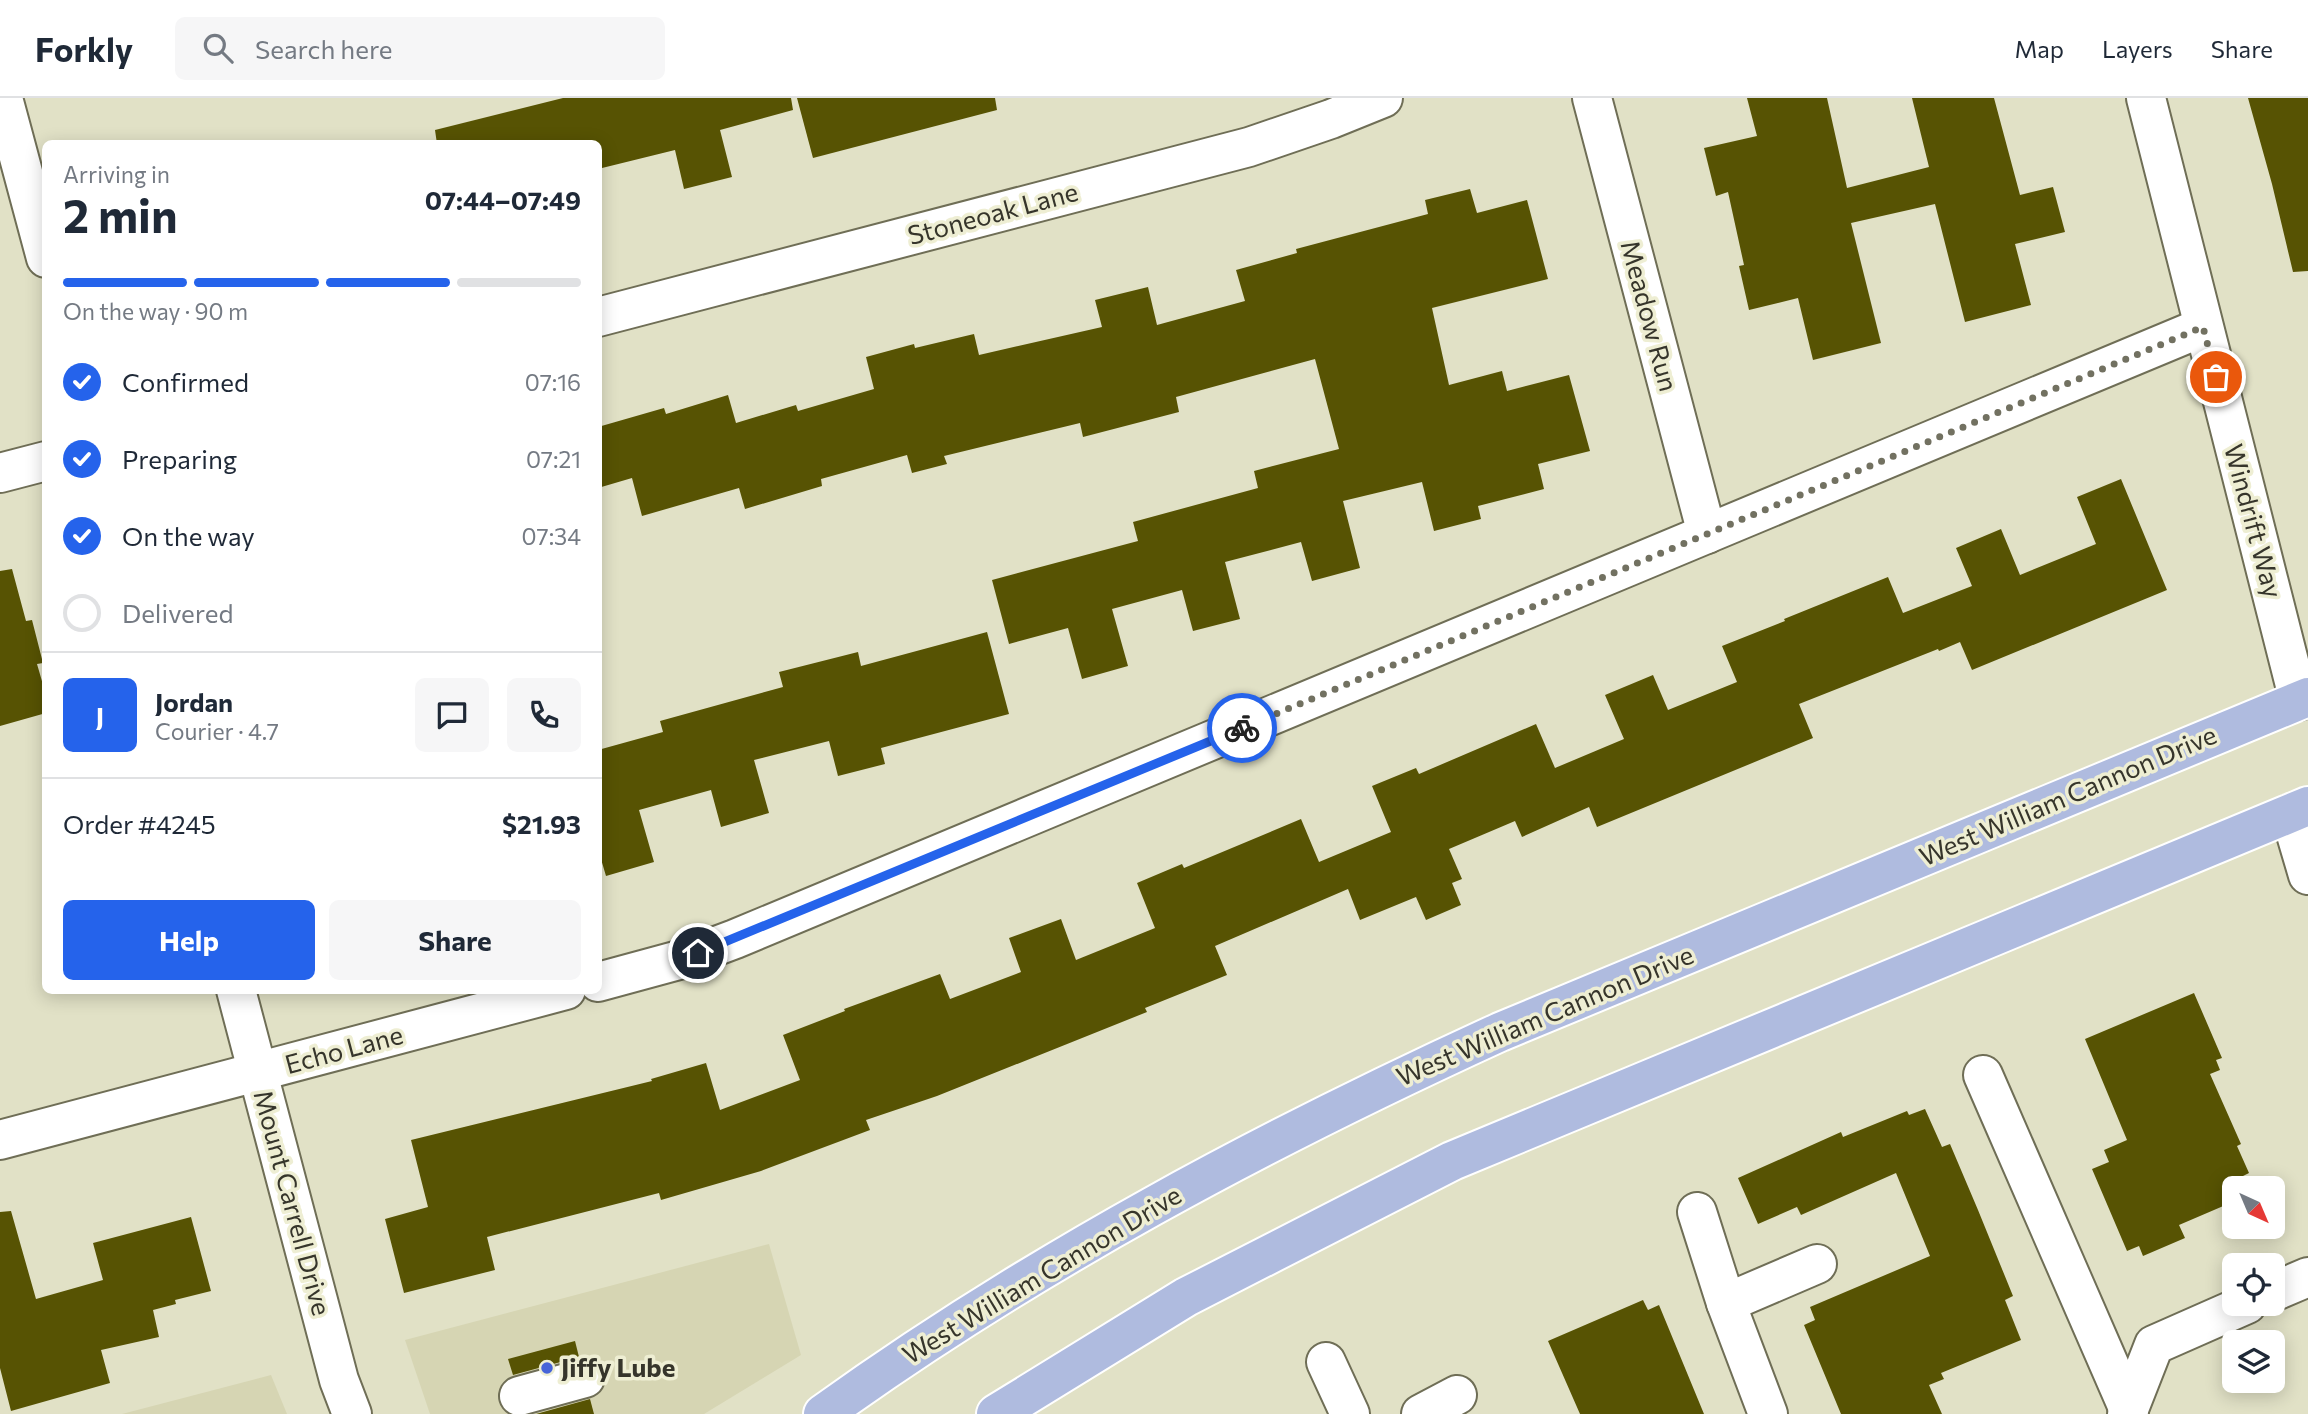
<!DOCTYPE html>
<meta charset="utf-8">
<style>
:root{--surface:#fff;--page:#f6f6f7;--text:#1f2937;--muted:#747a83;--line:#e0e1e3;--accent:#2563eb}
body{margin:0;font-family:Commissioner,sans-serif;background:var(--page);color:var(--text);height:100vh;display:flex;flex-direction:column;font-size:26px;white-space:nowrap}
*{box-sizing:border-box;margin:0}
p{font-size:23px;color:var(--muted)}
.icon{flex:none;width:38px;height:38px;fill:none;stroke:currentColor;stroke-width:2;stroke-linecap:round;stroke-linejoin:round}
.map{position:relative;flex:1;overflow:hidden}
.side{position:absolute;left:42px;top:42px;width:560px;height:854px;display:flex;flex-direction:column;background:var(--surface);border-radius:10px;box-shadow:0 4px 18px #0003}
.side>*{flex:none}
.needle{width:46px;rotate:136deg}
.fabs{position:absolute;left:2222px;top:1078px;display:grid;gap:14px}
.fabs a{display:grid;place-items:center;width:63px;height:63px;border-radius:10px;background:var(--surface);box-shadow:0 4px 18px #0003;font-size:35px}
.pin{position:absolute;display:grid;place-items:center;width:60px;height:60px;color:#fff;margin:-30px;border:4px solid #fff;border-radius:50%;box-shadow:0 2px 7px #0007}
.courier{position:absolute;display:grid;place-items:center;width:70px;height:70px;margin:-35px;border:5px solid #2563eb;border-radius:50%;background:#fff;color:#222;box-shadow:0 2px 9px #0007}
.summary em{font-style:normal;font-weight:700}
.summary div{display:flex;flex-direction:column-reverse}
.summary{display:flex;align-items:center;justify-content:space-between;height:119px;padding:0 21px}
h1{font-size:46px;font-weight:700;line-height:52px}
.bar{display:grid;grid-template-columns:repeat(4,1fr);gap:10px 7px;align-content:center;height:84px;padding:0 21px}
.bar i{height:9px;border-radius:5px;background:var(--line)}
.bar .active{background:var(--accent)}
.bar p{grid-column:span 4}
.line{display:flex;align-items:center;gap:18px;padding:0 21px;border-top:2px solid var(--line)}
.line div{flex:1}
.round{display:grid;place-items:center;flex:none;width:74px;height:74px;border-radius:10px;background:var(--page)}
ol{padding:0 21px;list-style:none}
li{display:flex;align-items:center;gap:21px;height:77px}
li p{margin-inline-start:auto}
li .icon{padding:7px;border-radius:50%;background:var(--accent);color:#fff;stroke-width:4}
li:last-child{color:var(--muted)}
li i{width:38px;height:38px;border:4px solid var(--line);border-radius:50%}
.action{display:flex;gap:14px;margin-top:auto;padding:14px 21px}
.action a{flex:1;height:80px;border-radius:10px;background:var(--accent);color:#fff;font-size:28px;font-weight:700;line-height:80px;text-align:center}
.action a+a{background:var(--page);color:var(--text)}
header{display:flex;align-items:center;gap:42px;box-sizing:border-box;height:98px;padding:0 35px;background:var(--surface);border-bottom:2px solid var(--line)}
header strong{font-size:33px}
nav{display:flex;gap:38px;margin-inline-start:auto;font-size:24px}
.search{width:490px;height:63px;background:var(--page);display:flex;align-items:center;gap:18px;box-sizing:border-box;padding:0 24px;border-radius:10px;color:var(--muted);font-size:26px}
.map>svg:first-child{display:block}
</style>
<header>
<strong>Forkly</strong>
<div class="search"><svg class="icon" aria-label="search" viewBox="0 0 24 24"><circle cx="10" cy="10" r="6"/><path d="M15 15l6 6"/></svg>Search here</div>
<nav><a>Map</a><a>Layers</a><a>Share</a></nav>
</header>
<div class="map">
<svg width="2308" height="1316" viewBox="0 0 2308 1316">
<rect width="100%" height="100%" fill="#e1e1c6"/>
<g fill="#d6d5b3">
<path d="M769 1146 801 1257 704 1316H430L405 1242Z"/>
<path d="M271 1277 287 1316H122Z"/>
</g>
<g fill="#575303">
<path d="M563 0H791L793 12 720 32 732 79 684 91 675 52 598 71V46H437L435 32Z"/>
<path d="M797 0H995L997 12 813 60Z"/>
<path d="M1747 0H1827L1847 90 1929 69 1912 0H1994L2020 97 2053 89 2065 134 2015 146 2031 207 1965 224 1935 106 1851 125 1881 245 1813 262 1798 200 1749 212 1739 168 1744 167 1728 94 1716 98 1704 50 1757 38Z"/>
<path d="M2248 0H2308V173L2293 174 2272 86Z"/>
<path d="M1470 91 1477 115 1527 102 1548 181 1432 210 1449 287 1502 273 1507 293 1569 277 1590 353 1538 366 1544 391 1478 408 1481 421 1434 433 1422 384 1343 403 1360 470 1312 483 1301 444 1225 464 1240 521 1193 533 1182 492 1112 511 1128 568 1082 581 1068 530 1009 546 992 482 1138 443 1133 424 1258 390 1254 373 1339 351 1315 261 1176 299 1179 314 1083 339 1080 325 944 358 947 366 912 375 907 357 821 381 822 388 745 411 739 390 642 418 632 380 598 390V329L664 310 666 316 728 297 736 325 796 307 798 313 874 291 866 259 914 246 915 250 974 236 979 257 1102 229 1095 202 1148 189 1157 227 1245 203 1236 172 1297 155 1296 151 1428 116 1425 102Z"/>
<path d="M2121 381 2167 492 1972 572 1960 544 1939 553 1938 551 1799 606 1813 640 1597 729 1589 709 1522 739 1515 723 1449 751 1462 781 1452 785 1461 807 1426 822 1416 799 1360 822 1348 791 1215 848 1227 877 1145 910 1147 914 937 998 866 1022 870 1032 761 1073 661 1102 659 1095 487 1139 495 1172 404 1195 385 1121 428 1109 411 1042 652 983 651 981 706 965 720 1012 800 982 783 937 845 913 844 911 940 876 950 901 1021 874 1009 840 1061 821 1076 862 1155 830 1137 785 1182 766 1184 770 1301 721 1319 764 1391 734 1372 688 1416 670 1419 676 1536 626 1555 670 1624 641 1605 597 1653 577 1668 612 1737 584 1722 548 1785 523 1784 521 1888 479 1903 515 1972 488 1956 450 2001 431 2020 477 2096 446 2077 399Z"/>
<path d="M12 471 26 523 32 522 43 565 37 566 46 597V615L0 628V473Z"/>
<path d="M987 534 1009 616 881 650 885 666 838 678 829 643 754 662 769 715 721 729 711 692 639 712 654 764 606 778 598 751V652L663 634 660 623 783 589 779 574 858 554 861 568Z"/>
<path d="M2194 895 2222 960 2216 962 2220 972 2210 976 2241 1046 2237 1048 2249 1075 2235 1082V1103L2179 1127 2185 1140 2143 1158 2139 1148 2127 1153 2092 1071 2109 1064 2104 1052 2127 1042 2085 941Z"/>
<path d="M1925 1011 1942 1049 1950 1046 1978 1112 2013 1198 2005 1202 2021 1242 1941 1275 1944 1281 1929 1287 1942 1316H1841L1804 1227 1815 1222 1810 1209 1930 1158 1896 1075 1801 1117 1797 1109 1758 1126 1738 1080 1841 1034 1843 1039 1907 1013 1909 1017Z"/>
<path d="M11 1113 36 1201 103 1182 93 1145 191 1119 211 1193 175 1202 176 1206 153 1212 159 1239 101 1252 110 1285 11 1313 0 1270V1114Z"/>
<path d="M1643 1202 1648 1212 1659 1207 1704 1316H1580L1548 1243Z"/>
<path d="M575 1243 579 1259 513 1277 508 1261Z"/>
<path d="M590 1301 594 1316H536Z"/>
</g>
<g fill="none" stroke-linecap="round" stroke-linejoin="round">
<defs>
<g id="minor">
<path d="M3 0 46 160"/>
<path d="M1592 0 1707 436"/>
<path d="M2146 0 2299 603"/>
<path d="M598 219 1249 49 1331 21 1383 0"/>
<path d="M0 375 46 363"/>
<path d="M2290 716 2308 777"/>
<path d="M598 884 679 862 735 841 2203 229"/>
<path d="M236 892 339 1282 352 1316"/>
<path d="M1983 977 2129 1312"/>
<path d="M0 1042 566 892"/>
<path d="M1697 1114 1726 1205 1768 1316"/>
<path d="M2273 1194 2308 1179"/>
<path d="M1726 1205 1817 1166"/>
<path d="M1326 1264 1350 1316"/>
<path d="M519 1298 585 1280"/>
<path d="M1421 1316 1457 1297"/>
<path d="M2127 1316 2154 1247 2247 1206"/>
</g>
<g id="major">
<path d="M823 1316C1034 1164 1264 1042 1500 934L2308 599"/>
<path d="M996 1316 1186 1199 1452 1063 2308 708"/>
</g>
</defs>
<use href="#minor" stroke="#6f6e56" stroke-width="42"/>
<use href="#major" stroke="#fff" stroke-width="42"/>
<use href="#minor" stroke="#fff" stroke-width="38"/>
<use href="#major" stroke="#afbbdf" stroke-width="38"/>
</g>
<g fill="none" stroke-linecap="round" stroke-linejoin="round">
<path stroke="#727161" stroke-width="7" stroke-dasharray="0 12.6" d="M1242 630 2203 229 2216 279"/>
<path stroke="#2563eb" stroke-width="9" d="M698 855 1242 630"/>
</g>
<circle fill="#4764d8" stroke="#eeeed3" stroke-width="2.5" cx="547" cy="1270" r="7"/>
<g text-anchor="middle" stroke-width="7" stroke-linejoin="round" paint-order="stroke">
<g font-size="26" fill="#36352b" stroke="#eeeed3">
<text transform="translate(993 116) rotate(-15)" y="9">Stoneoak Lane</text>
<text transform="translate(1649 218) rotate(75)" y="9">Meadow Run</text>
<text transform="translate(2253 423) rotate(75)" y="9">Windrift Way</text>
<text transform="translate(2068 698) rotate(-23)" y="9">West William Cannon Drive</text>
<text transform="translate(1545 918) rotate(-23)" y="9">West William Cannon Drive</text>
<text transform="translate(344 952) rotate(-15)" y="9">Echo Lane</text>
<text transform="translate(292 1105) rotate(75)" y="9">Mount Carrell Drive</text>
<text transform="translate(1042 1177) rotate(-31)" y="9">West William Cannon Drive</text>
</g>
<g font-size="26" font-weight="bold" fill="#36352b" stroke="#eeeed3" text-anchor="start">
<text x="561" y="1279">Jiffy Lube</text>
</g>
</g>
</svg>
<div class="fabs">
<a><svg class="needle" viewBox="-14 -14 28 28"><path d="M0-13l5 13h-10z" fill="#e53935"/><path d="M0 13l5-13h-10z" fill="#747a83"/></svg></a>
<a><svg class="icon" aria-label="locate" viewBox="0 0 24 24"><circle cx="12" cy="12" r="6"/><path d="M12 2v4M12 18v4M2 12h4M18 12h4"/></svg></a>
<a><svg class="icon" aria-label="layers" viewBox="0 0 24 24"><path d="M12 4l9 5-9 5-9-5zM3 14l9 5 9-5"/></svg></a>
</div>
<div class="pin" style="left:2216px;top:279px;background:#ea580c"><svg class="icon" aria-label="bag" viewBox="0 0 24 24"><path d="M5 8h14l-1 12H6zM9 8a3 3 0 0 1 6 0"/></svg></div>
<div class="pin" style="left:698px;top:855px;background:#1f2937"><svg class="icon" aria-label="home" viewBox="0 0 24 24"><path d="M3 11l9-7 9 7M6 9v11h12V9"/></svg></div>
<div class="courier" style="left:1242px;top:630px"><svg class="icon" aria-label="bike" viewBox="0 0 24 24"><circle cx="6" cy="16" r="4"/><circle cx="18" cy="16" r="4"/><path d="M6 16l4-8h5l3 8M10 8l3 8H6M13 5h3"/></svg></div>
<section class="side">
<div class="summary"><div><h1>2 min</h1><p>Arriving in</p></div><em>07:44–07:49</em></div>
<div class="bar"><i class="active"></i><i class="active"></i><i class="active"></i><i></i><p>On the way · 90 m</p></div>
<ol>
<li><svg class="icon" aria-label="check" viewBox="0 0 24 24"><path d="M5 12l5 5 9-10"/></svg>Confirmed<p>07:16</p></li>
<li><svg class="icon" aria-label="check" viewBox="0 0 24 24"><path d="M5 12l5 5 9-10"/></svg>Preparing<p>07:21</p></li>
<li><svg class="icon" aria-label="check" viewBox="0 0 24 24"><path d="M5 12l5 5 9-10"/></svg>On the way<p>07:34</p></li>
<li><i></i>Delivered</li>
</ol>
<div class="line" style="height:126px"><b class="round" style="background:var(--accent);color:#fff">J</b><div><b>Jordan</b><p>Courier · 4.7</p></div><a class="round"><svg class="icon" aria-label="chat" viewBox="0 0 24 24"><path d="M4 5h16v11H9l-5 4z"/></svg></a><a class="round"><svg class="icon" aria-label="phone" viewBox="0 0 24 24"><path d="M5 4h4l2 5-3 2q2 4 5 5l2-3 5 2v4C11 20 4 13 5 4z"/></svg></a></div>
<div class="line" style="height:91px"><div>Order #4245</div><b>$21.93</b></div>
<div class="action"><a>Help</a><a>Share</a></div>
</section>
</div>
